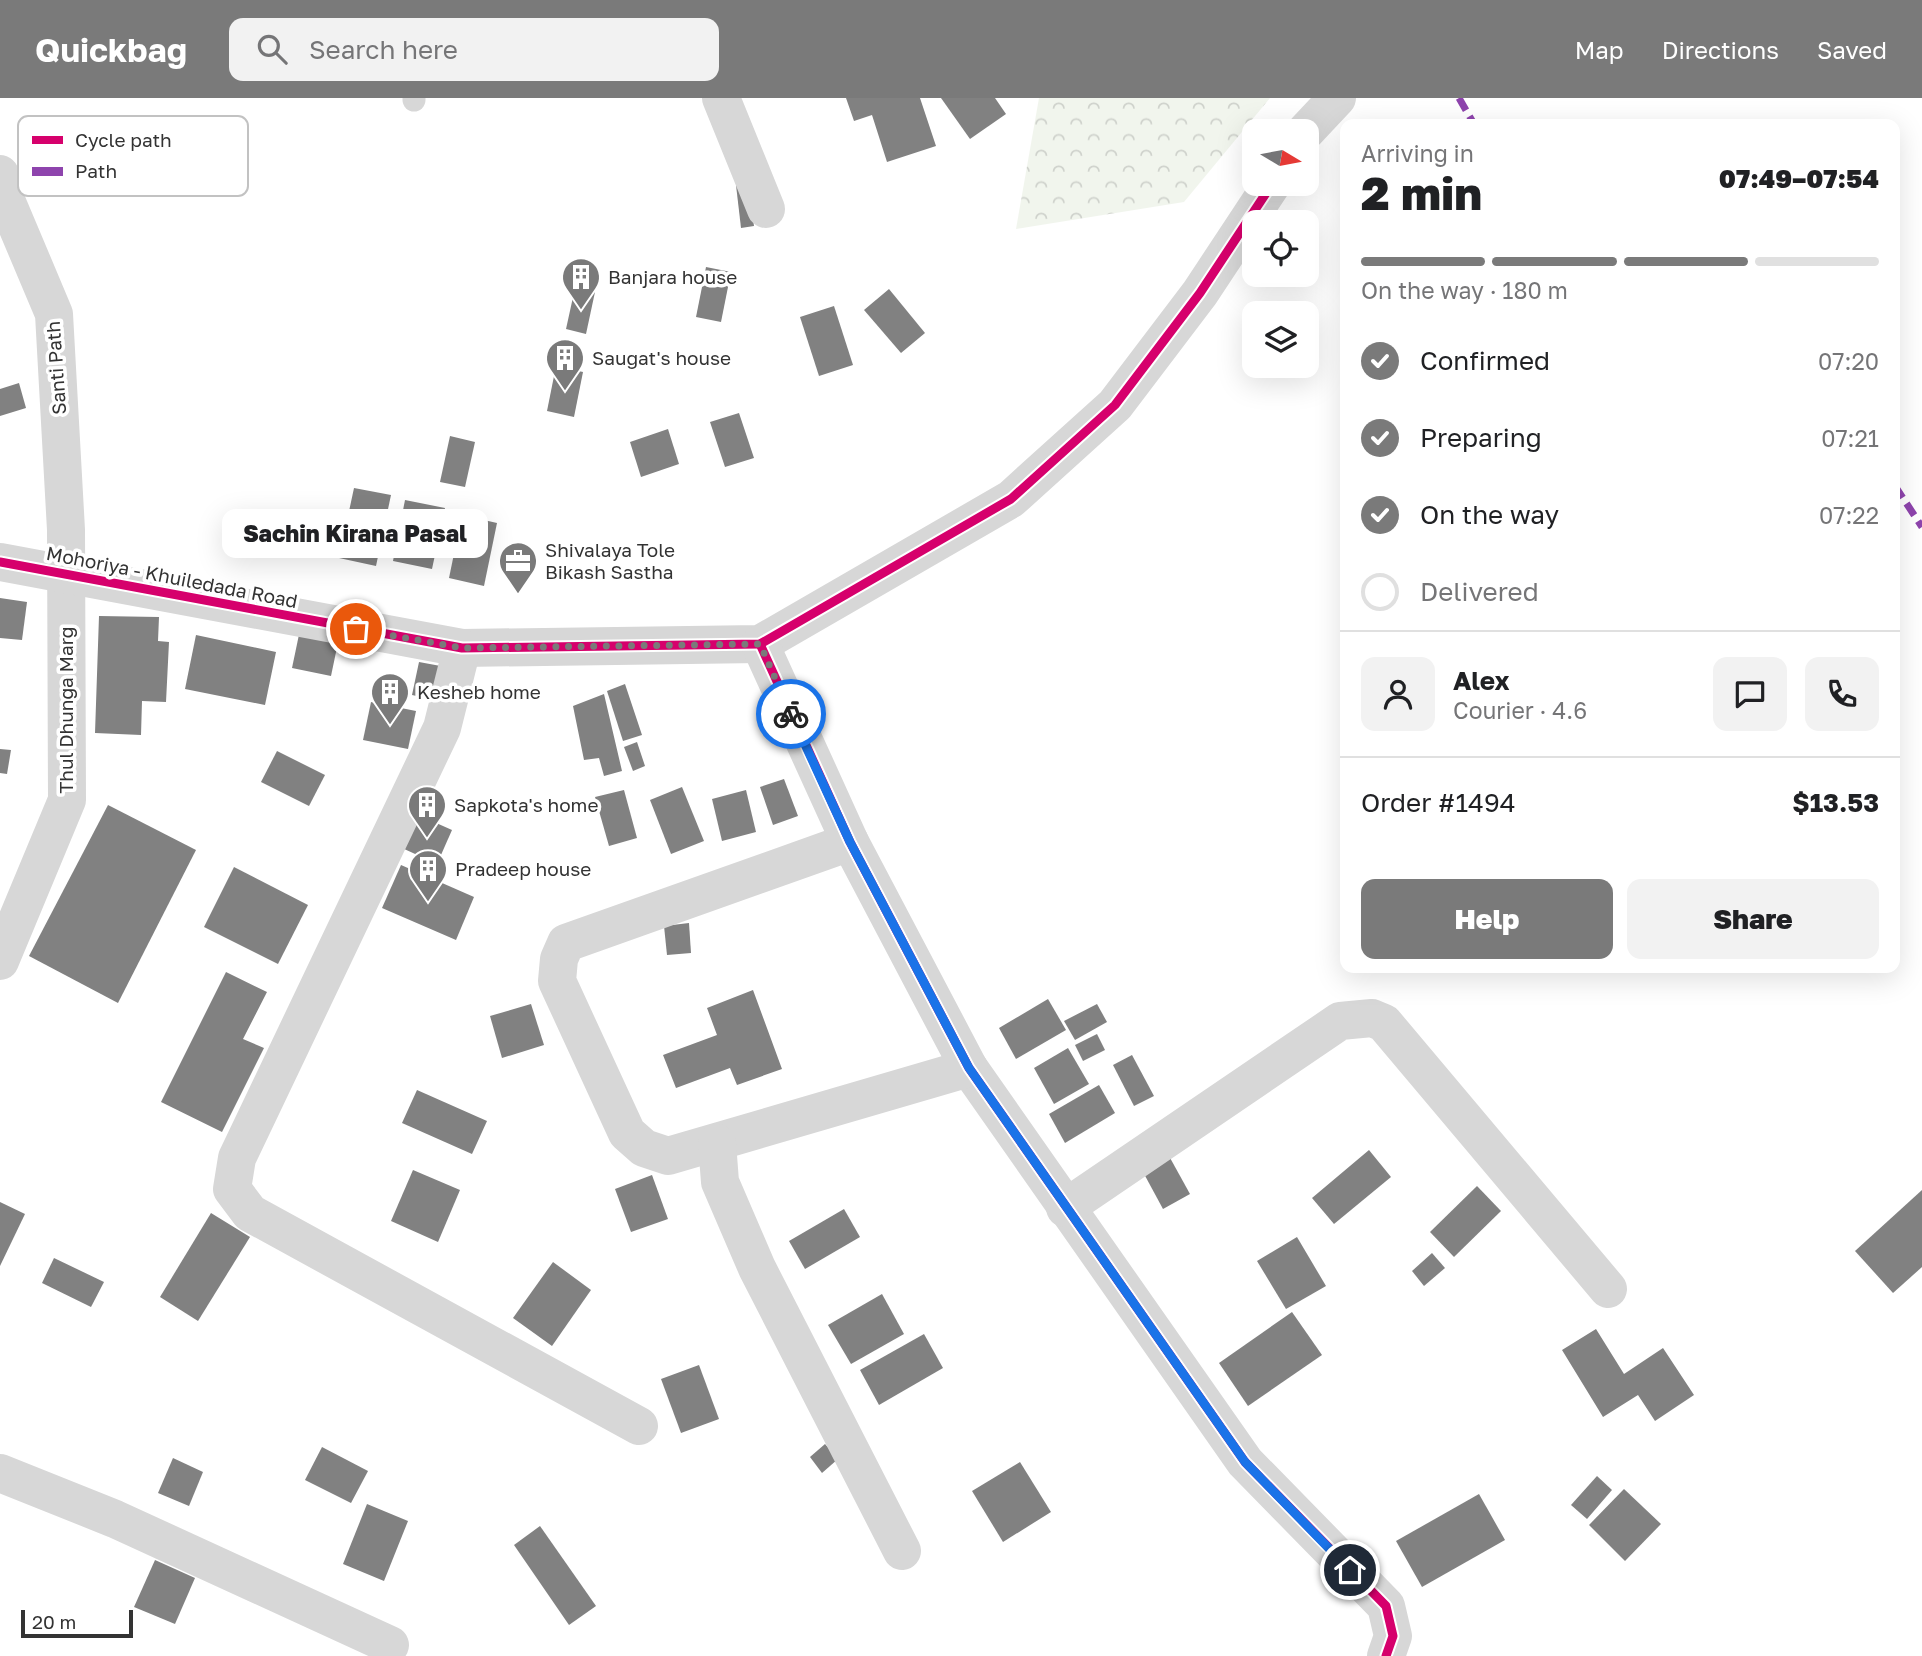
<!DOCTYPE html>
<meta charset="utf-8">
<style>
:root{--surface:#fff;--page:#f2f2f2;--text:#202124;--muted:#757577;--line:#e0e0e0;--accent:#7a7a7a}
body{margin:0;font-family:"Golos Text",sans-serif;background:var(--page);color:var(--text);height:100vh;display:flex;flex-direction:column;font-size:26px;white-space:nowrap}
*{box-sizing:border-box;margin:0}
p{font-size:23px;color:var(--muted)}
.icon{flex:none;width:38px;height:38px;fill:none;stroke:currentColor;stroke-width:2;stroke-linecap:round;stroke-linejoin:round}
.map{position:relative;flex:1;overflow:hidden}
.details{position:absolute;left:1340px;top:21px;width:560px;height:854px;display:flex;flex-direction:column;background:var(--surface);border-radius:14px;box-shadow:0 7px 28px #0002}
.details>*{flex:none}
.needle{width:46px;rotate:100deg}
.fabs{position:absolute;left:1242px;top:21px;display:grid;gap:14px}
.fabs a{display:grid;place-items:center;width:77px;height:77px;border-radius:14px;background:var(--surface);box-shadow:0 7px 28px #0002;font-size:35px}
.scale{position:absolute;left:21px;bottom:18px;width:112px;box-sizing:border-box;padding-left:7px;border:4px solid #333;border-top:0;font-size:19px;line-height:24px;white-space:nowrap;color:#333;-webkit-text-stroke:5px #fff;paint-order:stroke}
.pin{position:absolute;display:grid;place-items:center;width:60px;height:60px;color:#fff;margin:-30px;border:4px solid #fff;border-radius:50%;box-shadow:0 2px 7px #0007}
.courier{position:absolute;display:grid;place-items:center;width:70px;height:70px;margin:-35px;border:5px solid #1a73e8;border-radius:50%;background:#fff;color:#222;box-shadow:0 2px 9px #0007}
.bubble{position:absolute;height:49px;border-radius:14px;background:var(--surface);box-shadow:0 7px 28px #0002;font-size:23px;font-weight:800;line-height:49px;text-align:center}
.summary em{font-style:normal;font-weight:800}
.summary div{display:flex;flex-direction:column-reverse}
.summary{display:flex;align-items:center;justify-content:space-between;height:119px;padding:0 21px}
h1{font-size:46px;font-weight:800;line-height:52px}
.bar{display:grid;grid-template-columns:repeat(4,1fr);gap:10px 7px;align-content:center;height:84px;padding:0 21px}
.bar i{height:9px;border-radius:5px;background:var(--line)}
.bar .current{background:var(--accent)}
.bar p{grid-column:span 4}
.line{display:flex;align-items:center;gap:18px;padding:0 21px;border-top:2px solid var(--line)}
.line div{flex:1}
.round{display:grid;place-items:center;flex:none;width:74px;height:74px;border-radius:14px;background:var(--page)}
ol{padding:0 21px;list-style:none}
li{display:flex;align-items:center;gap:21px;height:77px}
li p{margin-inline-start:auto}
li .icon{padding:7px;border-radius:50%;background:var(--accent);color:#fff;stroke-width:4}
li:last-child{color:var(--muted)}
li i{width:38px;height:38px;border:4px solid var(--line);border-radius:50%}
.button{display:flex;gap:14px;margin-top:auto;padding:14px 21px}
.button a{flex:1;height:80px;border-radius:14px;background:var(--accent);color:#fff;font-size:28px;font-weight:800;line-height:80px;text-align:center}
.button a+a{background:var(--page);color:var(--text)}
header{display:flex;align-items:center;gap:42px;box-sizing:border-box;height:98px;padding:0 35px;background:var(--accent);color:#fff}
header strong{font-size:33px}
nav{display:flex;gap:38px;margin-inline-start:auto;font-size:24px}
.search{width:490px;height:63px;background:var(--page);display:flex;align-items:center;gap:18px;box-sizing:border-box;padding:0 24px;border-radius:14px;color:var(--muted);font-size:26px}
.map>svg:first-child{display:block}
</style>
<header>
<strong>Quickbag</strong>
<div class="search"><svg class="icon" aria-label="search" viewBox="0 0 24 24"><circle cx="10" cy="10" r="6"/><path d="M15 15l6 6"/></svg>Search here</div>
<nav><a>Map</a><a>Directions</a><a>Saved</a></nav>
</header>
<div class="map">
<svg width="1922" height="1558" viewBox="0 0 1922 1558">
<defs>
<pattern id="forest-crowns" width="20" height="18" patternUnits="userSpaceOnUse" patternTransform="scale(1.75)"><rect width="20" height="18" fill="#f1f5ed"/><path d="M2 6a3 3 0 1 1 6 0M12 15a3 3 0 1 1 6 0" fill="none" stroke="#cfd2cc"/></pattern>
</defs>
<rect width="100%" height="100%" fill="#fff"/>
<path fill="url(#forest-crowns)" d="M1039 0H1270L1184 104 1016 131Z"/>
<g fill="#818181">
<path d="M846 0H920L936 48 887 64 872 17 854 23Z"/>
<path d="M941 0H995L1006 16 970 41Z"/>
<path d="M748 86 754 128 741 130 736 87Z"/>
<path d="M706 169 731 174 721 224 696 219Z"/>
<path d="M575 190 595 194 586 236 566 231Z"/>
<path d="M889 191 925 235 901 255 864 212Z"/>
<path d="M834 208 853 267 819 278 800 219Z"/>
<path d="M556 268 583 274 574 319 547 313Z"/>
<path d="M19 285 26 310 0 318V291Z"/>
<path d="M739 315 754 360 725 369 710 324Z"/>
<path d="M668 331 679 366 641 379 630 344Z"/>
<path d="M450 338 475 344 465 389 440 384Z"/>
<path d="M354 390 391 397 376 468 339 460Z"/>
<path d="M405 402 445 410 432 471 393 463Z"/>
<path d="M462 417 497 425 484 488 449 480Z"/>
<path d="M0 500 27 504 22 542 0 540Z"/>
<path d="M99 518 159 519 158 543 169 544 166 604 142 603 141 637 95 635Z"/>
<path d="M301 527 340 535 331 578 292 570Z"/>
<path d="M196 537 276 554 265 607 185 591Z"/>
<path d="M419 564 446 569 439 603 412 597Z"/>
<path d="M625 586 642 637 623 643 607 593Z"/>
<path d="M604 596 622 673 604 678 599 660 584 662 573 608Z"/>
<path d="M371 604 416 613 408 651 363 642Z"/>
<path d="M637 644 645 668 633 673 624 649Z"/>
<path d="M0 651 11 652 7 676 0 675Z"/>
<path d="M277 653 325 677 309 708 261 684Z"/>
<path d="M784 681 798 718 773 727 760 689Z"/>
<path d="M682 689 704 743 671 756 650 702Z"/>
<path d="M624 692 637 740 609 748 595 699Z"/>
<path d="M746 692 756 734 722 743 712 701Z"/>
<path d="M108 707 196 752 118 905 29 858Z"/>
<path d="M416 716 452 732 437 766 402 750Z"/>
<path d="M401 767 474 799 456 842 382 810Z"/>
<path d="M234 769 308 807 278 866 204 829Z"/>
<path d="M689 825 691 855 667 857 664 828Z"/>
<path d="M226 874 267 894 243 941 264 950 222 1034 161 1004Z"/>
<path d="M753 892 782 971 737 987 730 970 676 990 663 957 717 937 707 910Z"/>
<path d="M1048 901 1066 932 1016 961 999 930Z"/>
<path d="M531 906 544 947 502 960 490 918Z"/>
<path d="M1097 906 1107 924 1075 942 1064 923Z"/>
<path d="M1097 936 1105 952 1083 963 1075 947Z"/>
<path d="M1068 950 1089 986 1054 1006 1034 970Z"/>
<path d="M1132 957 1154 998 1134 1008 1113 967Z"/>
<path d="M1099 987 1115 1015 1065 1045 1049 1016Z"/>
<path d="M417 992 487 1023 472 1056 402 1025Z"/>
<path d="M1369 1052 1391 1079 1334 1126 1312 1100Z"/>
<path d="M1169 1058 1190 1096 1163 1111 1143 1074Z"/>
<path d="M413 1072 460 1092 438 1144 391 1123Z"/>
<path d="M652 1077 668 1121 631 1134 615 1091Z"/>
<path d="M1477 1088 1501 1113 1454 1159 1430 1134Z"/>
<path d="M1922 1092V1169L1893 1195 1855 1153Z"/>
<path d="M0 1104 25 1116 0 1168Z"/>
<path d="M844 1111 860 1139 805 1171 789 1143Z"/>
<path d="M211 1115 250 1139 198 1223 160 1199Z"/>
<path d="M1297 1139 1326 1188 1286 1211 1257 1163Z"/>
<path d="M1432 1155 1445 1170 1424 1188 1412 1173Z"/>
<path d="M54 1160 104 1184 91 1209 42 1185Z"/>
<path d="M553 1164 591 1192 552 1248 513 1220Z"/>
<path d="M882 1196 904 1236 851 1266 828 1227Z"/>
<path d="M1292 1214 1322 1257 1248 1308 1219 1265Z"/>
<path d="M1596 1231 1624 1276 1663 1250 1694 1297 1655 1323 1638 1297 1603 1319 1562 1252Z"/>
<path d="M924 1236 943 1270 879 1307 860 1272Z"/>
<path d="M699 1267 719 1321 681 1335 661 1281Z"/>
<path d="M825 1346 838 1361 822 1375 810 1359Z"/>
<path d="M322 1349 368 1373 351 1405 305 1382Z"/>
<path d="M173 1360 203 1374 189 1408 158 1395Z"/>
<path d="M1020 1364 1051 1414 1003 1444 972 1393Z"/>
<path d="M1597 1378 1612 1392 1587 1421 1571 1407Z"/>
<path d="M1624 1391 1661 1426 1625 1463 1589 1427Z"/>
<path d="M1479 1396 1505 1442 1422 1489 1396 1443Z"/>
<path d="M367 1406 408 1423 384 1483 343 1466Z"/>
<path d="M540 1428 596 1508 569 1527 514 1447Z"/>
<path d="M155 1462 195 1480 175 1526 134 1509Z"/>
</g>
<g fill="none" stroke-linecap="round" stroke-linejoin="round">
<path stroke="#d7d7d7" stroke-width="23" d="M414 0V2"/>
<g stroke="#d7d7d7" stroke-width="38">
<path d="M721 0 766 111"/>
<path d="M1306 33 1337 0"/>
<path d="M0 76 6 102 54 216 66 432 67 702 0 863"/>
<path d="M0 464 462 550 760 546 1011 401 1115 307 1200 195 1272 86"/>
<path d="M760 546 850 744 969 970 1245 1364 1386 1508 1393 1538 1386 1558"/>
<path d="M462 550 442 630 237 1060 232 1091 250 1115 639 1328"/>
<path d="M850 744 566 845 559 861 557 883 627 1035 644 1050 668 1058 969 970"/>
<path d="M717 1045 720 1084 757 1170 902 1453"/>
<path d="M1065 1110 1340 923 1372 920 1384 925 1608 1191"/>
<path d="M0 1375 115 1421 390 1547"/>
</g>
<g stroke="#8e44ad" stroke-width="7" stroke-dasharray="14 7" stroke-linecap="butt">
<path d="M1459 0 1474 26"/>
<path d="M1895 388 1922 429"/>
</g>
<defs>
<g id="cycleway">
<path d="M0 464 462 550 760 546 1011 401 1115 307 1200 195 1272 86"/>
<path d="M760 546 850 744 969 970 1245 1364 1386 1508 1393 1538 1386 1558"/>
</g>
</defs>
<use href="#cycleway" stroke="#fff" stroke-width="13"/>
<use href="#cycleway" stroke="#d6006c" stroke-width="9"/>
</g>
<g fill="none" stroke-linecap="round" stroke-linejoin="round">
<path stroke="#7a7a7a" stroke-width="7" stroke-dasharray="0 12.6" d="M356 531 462 550 760 546 791 616"/>
<path stroke="#1a73e8" stroke-width="9" d="M791 616 850 744 969 970 1245 1364 1350 1472"/>
</g>
<defs>
<symbol id="building-pin" viewBox="-11 -11 22 30"><path d="M0 17L-7.5 6A9.5 9.5 0 1 1 7.5 6Z" fill="#7a7a7a" stroke="#fff"/><path d="M-4-6H4V6H1V3H-1V6H-4ZM-2.5-4.3h1.7v1.8h-1.7ZM.8-4.3h1.7v1.8H.8ZM-2.5-1h1.7V.8h-1.7ZM.8-1h1.7V.8H.8Z" fill="#fff"/></symbol>
<symbol id="office-pin" viewBox="-11 -11 22 30"><path d="M0 17L-7.5 6A9.5 9.5 0 1 1 7.5 6Z" fill="#7a7a7a" stroke="#fff"/><path d="M-6-3h4V-5.5h4V-3h4V5H-6ZM-1-4.5V-3h2v-1.5ZM-6 0V1H6V0Z" fill="#fff"/></symbol>
</defs>
<g fill-rule="evenodd">
<use href="#building-pin" x="559" y="157" width="44" height="60"/>
<use href="#building-pin" x="543" y="238" width="44" height="60"/>
<use href="#office-pin" x="496" y="441" width="44" height="60"/>
<use href="#building-pin" x="368" y="572" width="44" height="60"/>
<use href="#building-pin" x="405" y="685" width="44" height="60"/>
<use href="#building-pin" x="406" y="749" width="44" height="60"/>
</g>
<g text-anchor="middle" stroke-width="7" stroke-linejoin="round" paint-order="stroke">
<g font-size="19" fill="#333" stroke="#fff" text-anchor="start">
<text x="608" y="186">Banjara house</text>
<text x="592" y="267">Saugat's house</text>
<text x="545" y="459">Shivalaya Tole<tspan x="545" dy="22">Bikash Sastha</tspan></text>
<text x="417" y="601">Kesheb home</text>
<text x="454" y="714">Sapkota's home</text>
<text x="455" y="778">Pradeep house</text>
</g>
<g font-size="19" fill="#333" stroke="#fff">
<text transform="translate(56 270) rotate(-94)" y="7">Santi Path</text>
<text transform="translate(172 479) rotate(11)" y="7">Mohoriya - Khuiledada Road</text>
<text transform="translate(66 612) rotate(-90)" y="7">Thul Dhunga Marg</text>
</g>
</g>
<rect x="18" y="18" width="230" height="80" rx="10" fill="#fff" stroke="#c2c2c2" stroke-width="2"/>
<rect x="32" y="38" width="31" height="8" fill="#d6006c"/>
<rect x="32" y="69" width="31" height="9" fill="#8e44ad"/>
<g font-size="19" fill="#333">
<text x="75" y="49">Cycle path</text>
<text x="75" y="80">Path</text>
</g>
</svg>
<div class="fabs">
<a><svg class="needle" viewBox="-14 -14 28 28"><path d="M0-13l5 13h-10z" fill="#e53935"/><path d="M0 13l5-13h-10z" fill="#757577"/></svg></a>
<a><svg class="icon" aria-label="locate" viewBox="0 0 24 24"><circle cx="12" cy="12" r="6"/><path d="M12 2v4M12 18v4M2 12h4M18 12h4"/></svg></a>
<a><svg class="icon" aria-label="layers" viewBox="0 0 24 24"><path d="M12 4l9 5-9 5-9-5zM3 14l9 5 9-5"/></svg></a>
</div>
<div class="scale">20 m</div>
<div class="pin" style="left:356px;top:531px;background:#ea580c"><svg class="icon" aria-label="bag" viewBox="0 0 24 24"><path d="M5 8h14l-1 12H6zM9 8a3 3 0 0 1 6 0"/></svg></div>
<div class="pin" style="left:1350px;top:1472px;background:#1f2937"><svg class="icon" aria-label="home" viewBox="0 0 24 24"><path d="M3 11l9-7 9 7M6 9v11h12V9"/></svg></div>
<div class="courier" style="left:791px;top:616px"><svg class="icon" aria-label="bike" viewBox="0 0 24 24"><circle cx="6" cy="16" r="4"/><circle cx="18" cy="16" r="4"/><path d="M6 16l4-8h5l3 8M10 8l3 8H6M13 5h3"/></svg></div>
<div class="bubble" style="left:222px;top:411px;width:266px">Sachin Kirana Pasal</div>
<section class="details">
<div class="summary"><div><h1>2 min</h1><p>Arriving in</p></div><em>07:49–07:54</em></div>
<div class="bar"><i class="current"></i><i class="current"></i><i class="current"></i><i></i><p>On the way · 180 m</p></div>
<ol>
<li><svg class="icon" aria-label="check" viewBox="0 0 24 24"><path d="M5 12l5 5 9-10"/></svg>Confirmed<p>07:20</p></li>
<li><svg class="icon" aria-label="check" viewBox="0 0 24 24"><path d="M5 12l5 5 9-10"/></svg>Preparing<p>07:21</p></li>
<li><svg class="icon" aria-label="check" viewBox="0 0 24 24"><path d="M5 12l5 5 9-10"/></svg>On the way<p>07:22</p></li>
<li><i></i>Delivered</li>
</ol>
<div class="line" style="height:126px"><a class="round"><svg class="icon" aria-label="person" viewBox="0 0 24 24"><circle cx="12" cy="8" r="4"/><path d="M4 21q1-7 8-7t8 7"/></svg></a><div><b>Alex</b><p>Courier · 4.6</p></div><a class="round"><svg class="icon" aria-label="chat" viewBox="0 0 24 24"><path d="M4 5h16v11H9l-5 4z"/></svg></a><a class="round"><svg class="icon" aria-label="phone" viewBox="0 0 24 24"><path d="M5 4h4l2 5-3 2q2 4 5 5l2-3 5 2v4C11 20 4 13 5 4z"/></svg></a></div>
<div class="line" style="height:91px"><div>Order #1494</div><b>$13.53</b></div>
<div class="button"><a>Help</a><a>Share</a></div>
</section>
</div>
